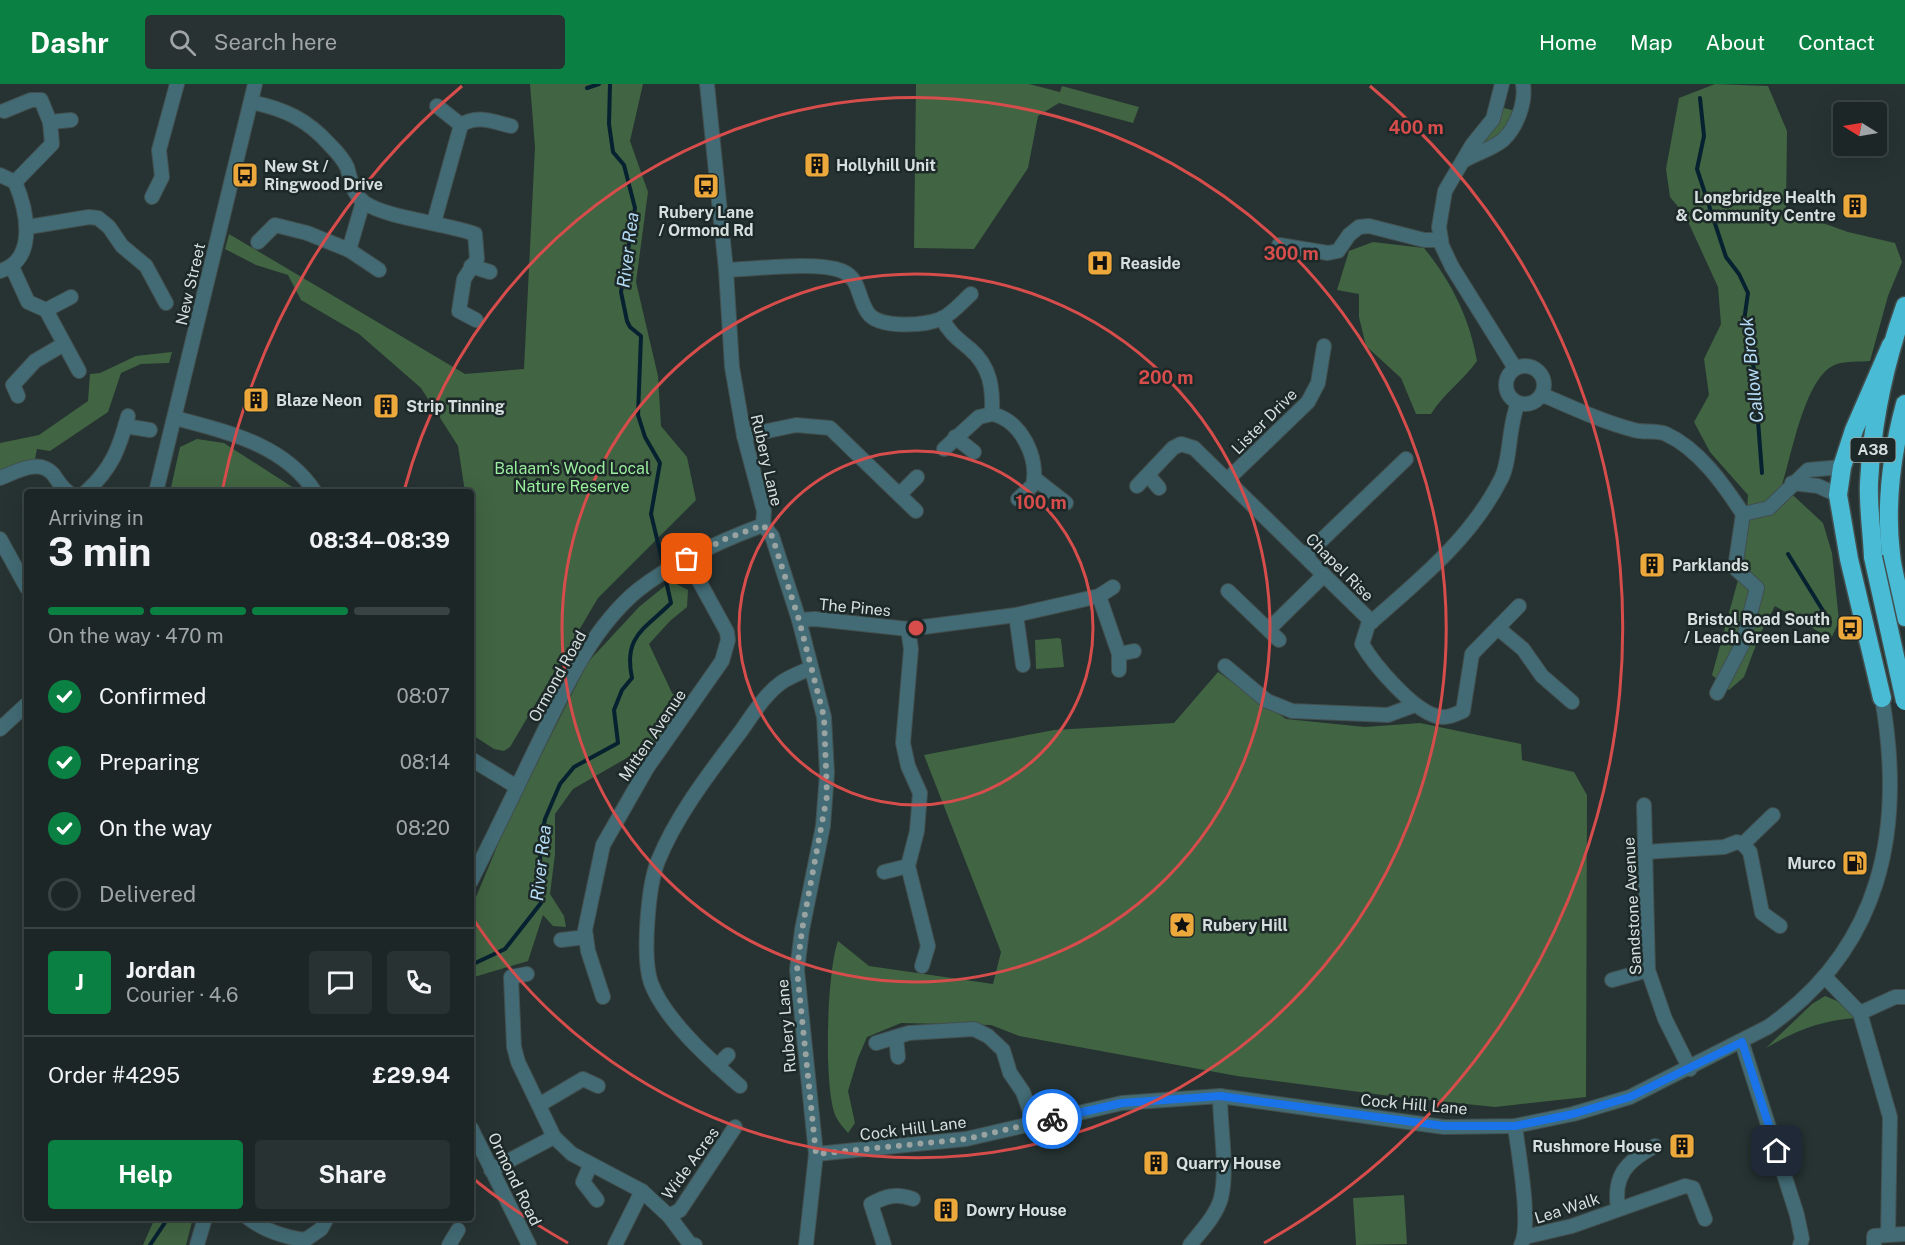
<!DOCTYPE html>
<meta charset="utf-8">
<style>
:root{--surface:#1c2626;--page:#293232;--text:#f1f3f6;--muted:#a0a5a7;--line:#3a4343;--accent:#0b8043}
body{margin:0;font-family:"Public Sans",sans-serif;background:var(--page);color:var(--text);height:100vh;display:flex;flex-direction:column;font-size:22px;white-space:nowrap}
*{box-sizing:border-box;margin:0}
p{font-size:20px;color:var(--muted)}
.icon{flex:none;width:33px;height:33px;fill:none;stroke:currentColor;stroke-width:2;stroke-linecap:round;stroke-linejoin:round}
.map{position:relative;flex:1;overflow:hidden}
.panel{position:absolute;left:24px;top:405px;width:450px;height:732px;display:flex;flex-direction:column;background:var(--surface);border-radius:6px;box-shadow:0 6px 24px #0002,0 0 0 2px var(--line)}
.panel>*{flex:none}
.needle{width:39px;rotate:281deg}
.fabs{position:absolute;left:1833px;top:18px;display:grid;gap:12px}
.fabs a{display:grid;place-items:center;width:54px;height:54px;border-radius:6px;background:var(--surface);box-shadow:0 6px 24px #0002,0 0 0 2px var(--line);font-size:30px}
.pin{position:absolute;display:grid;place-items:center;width:51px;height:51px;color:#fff;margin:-26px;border-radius:12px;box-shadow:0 3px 9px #0006}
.courier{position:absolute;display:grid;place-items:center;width:60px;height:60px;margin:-30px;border:4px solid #1a73e8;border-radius:50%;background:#fff;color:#222;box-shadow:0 2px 8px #0007}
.overview em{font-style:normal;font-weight:700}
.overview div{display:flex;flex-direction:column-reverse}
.overview{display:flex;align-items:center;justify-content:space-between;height:102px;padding:0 24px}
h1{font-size:39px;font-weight:700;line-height:45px}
.bar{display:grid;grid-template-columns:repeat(4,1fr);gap:9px 6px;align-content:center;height:72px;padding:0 24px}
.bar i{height:8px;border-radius:4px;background:var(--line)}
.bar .on{background:var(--accent)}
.bar p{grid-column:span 4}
.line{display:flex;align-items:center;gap:15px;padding:0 24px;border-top:2px solid var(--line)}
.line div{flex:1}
.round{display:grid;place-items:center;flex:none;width:63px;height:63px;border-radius:6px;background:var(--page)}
ol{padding:0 24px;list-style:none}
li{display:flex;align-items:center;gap:18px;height:66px}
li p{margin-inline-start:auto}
li .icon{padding:6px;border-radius:50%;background:var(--accent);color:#fff;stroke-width:4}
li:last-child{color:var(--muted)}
li i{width:33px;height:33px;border:3px solid var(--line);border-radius:50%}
.button{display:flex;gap:12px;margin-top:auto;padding:12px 24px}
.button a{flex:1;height:69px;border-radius:6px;background:var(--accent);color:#fff;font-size:24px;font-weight:700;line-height:69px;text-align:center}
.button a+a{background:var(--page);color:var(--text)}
header{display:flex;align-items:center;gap:36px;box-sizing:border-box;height:84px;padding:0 30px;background:var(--accent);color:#fff}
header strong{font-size:28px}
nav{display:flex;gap:33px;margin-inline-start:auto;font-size:21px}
.search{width:420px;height:54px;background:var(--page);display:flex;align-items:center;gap:15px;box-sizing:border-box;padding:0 21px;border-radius:6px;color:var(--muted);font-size:22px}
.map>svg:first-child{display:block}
</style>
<header>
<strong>Dashr</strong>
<div class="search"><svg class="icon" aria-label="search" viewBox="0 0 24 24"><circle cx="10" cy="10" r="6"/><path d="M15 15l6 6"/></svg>Search here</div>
<nav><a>Home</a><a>Map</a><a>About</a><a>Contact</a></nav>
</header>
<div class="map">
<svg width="1905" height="1161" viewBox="0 0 1905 1161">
<rect width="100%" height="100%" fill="#263332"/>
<g fill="#416442">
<path d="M530 0H643L630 57 648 108 636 198 658 292 661 342 687 373 696 416 598 514 510 663 504 667 494 665 471 650V475L474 463 471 408H465L458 362 421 304 359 250 301 216 288 191 256 181 225 165 229 150 465 290 524 285 535 63Z"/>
<path d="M916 0H1029L1060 8 1062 2 1139 23 1133 39 1059 19 1038 32 1028 84 974 165 914 164Z"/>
<path d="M1715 0 1768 2 1787 47 1786 126 1848 148 1895 159 1902 178 1888 212 1870 277C1860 278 1847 277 1837 280 1805 290 1792 371 1782 401L1823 439 1832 469 1839 537 1831 555 1775 522 1760 550 1744 593 1729 606 1712 591 1744 474 1748 411 1710 368 1694 338 1709 311 1704 275 1721 240 1718 203 1685 131 1670 113 1666 85 1679 14Z"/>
<path d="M1504 24 1519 28 1503 55 1477 70 1479 60Z"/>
<path d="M1373 158 1424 164C1451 197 1470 235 1477 277 1464 296 1444 309 1431 330H1416L1401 294 1366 262 1359 233V210L1337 206 1349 167Z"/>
<path d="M172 268 169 279 141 280 121 289 108 328 50 367 37 365 35 375 0 387V359L39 351 88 317 90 290 100 289 136 272Z"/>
<path d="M197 355 224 359 300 408H170L180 363Z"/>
<path d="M671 497 688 506 687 523 670 537 649 560 672 609 684 621 643 677 632 671 573 705 555 730V770L550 810 564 832 566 843 553 842 543 831 528 877 471 894V825L501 753 541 671 588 578 639 523Z"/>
<path d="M1058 554 1061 555 1064 583 1036 585 1035 556Z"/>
<path d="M1218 588 1286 635 1365 643 1420 639 1521 660 1522 676 1574 688 1587 711 1586 1013 1495 1023 1398 1013 1237 992 1019 952 991 941 901 939 867 953 858 974 848 1007 855 1039 848 1049C844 1044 839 1039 836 1033 823 1005 827 886 838 857L869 882 993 900 1001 868 924 671 1054 646 1174 639Z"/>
<path d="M1825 912 1837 917 1856 934C1822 936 1795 947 1766 964L1812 920Z"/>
<path d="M1404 1111 1407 1160 1356 1161 1353 1114Z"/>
<path d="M155 1134H193L186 1161H143Z"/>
</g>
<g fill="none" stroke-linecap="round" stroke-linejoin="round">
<g stroke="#082131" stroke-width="4">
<path d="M610 0 609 40 613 68 624 81 635 124 621 208 627 237 630 243 641 252 638 331 645 353 660 379 651 430 664 484"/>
<path d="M587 4 599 0"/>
<path d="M1700 14 1704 52 1697 85 1726 173 1739 190 1748 209 1744 237 1754 285 1762 389"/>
<path d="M1788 470 1830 538"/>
<path d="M471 881 505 865 541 819 540 761 545 735 560 700 574 683 618 659 614 626 622 606 632 594C623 552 645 545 671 519L665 492"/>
<path d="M150 1161 168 1134"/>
</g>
<defs>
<g id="minor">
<path d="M707 0 726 186 732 283 744 352 764 427 763 441 772 452 799 536 824 633 827 689 823 742 802 846 797 886 816 1070 806 1161"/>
<path d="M1502 0 1493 35 1472 61 1445 107 1439 143 1442 162 1452 183 1515 284"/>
<path d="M251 18C284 25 307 35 330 61 336 67 343 75 347 83 351 96 352 110 365 119 387 134 445 139 475 150L477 175 464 195 459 227 476 236"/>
<path d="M437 22 461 41"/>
<path d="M50 38 71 36"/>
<path d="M1465 76C1477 69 1492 65 1503 56 1517 43 1526 18 1523 0"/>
<path d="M0 91 15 98 52 60 50 38 41 16H31L4 27"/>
<path d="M152 113 162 93 159 66 177 0"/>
<path d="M363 118 349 166 379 186"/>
<path d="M434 138 461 41C477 30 494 38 511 42"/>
<path d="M28 143 89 133 98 134 109 143 122 162 146 182 166 219"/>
<path d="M258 158 275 141 307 149 349 166"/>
<path d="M1279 161 1328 169 1338 167 1349 151 1359 143 1369 142 1424 156H1441"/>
<path d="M471 182 490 188"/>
<path d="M12 183 28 218 46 226 79 287"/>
<path d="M726 186C755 185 817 177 842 187 861 195 857 214 868 229 879 245 926 242 943 234 954 228 962 218 971 210"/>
<path d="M0 187C38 176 27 126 15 98"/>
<path d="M46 226 71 213"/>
<path d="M942 234C949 249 958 255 970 265 991 283 993 305 992 330L979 333 944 365"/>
<circle cx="1525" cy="301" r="19"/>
<path d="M1543 311C1573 324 1603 338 1634 346 1644 349 1657 346 1666 350 1699 365 1724 401 1743 430L1735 484 1757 504 1742 561 1717 609"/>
<path d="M18 312 13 301 35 277 64 260"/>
<path d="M1518 319C1508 343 1511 376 1501 395 1471 455 1418 497 1368 541L1362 560C1374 581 1412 625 1436 632 1446 635 1454 631 1463 627L1472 570 1519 522"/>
<path d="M992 330C1021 336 1039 374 1033 401L1018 415"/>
<path d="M175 334C227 348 284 360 315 408"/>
<path d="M125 342 150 346"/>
<path d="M744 352 796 341 830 344 916 427"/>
<path d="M955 353 974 368"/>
<path d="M1148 391 1159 404"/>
<path d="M0 394C16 388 38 374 53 390 58 397 61 403 68 408"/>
<path d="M1034 394 1066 419"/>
<path d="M1227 396 1308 318 1318 299 1324 262"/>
<path d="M1792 399 1818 402 1838 411"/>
<path d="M1137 402 1173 364 1181 360 1194 364 1372 538"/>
<path d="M86 408C112 384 119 365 128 332"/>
<path d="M156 408 255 0"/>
<path d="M900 410 917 393"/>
<path d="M1743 430 1769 424 1808 386 1842 383"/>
<path d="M0 455 27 504"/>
<path d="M1305 472 1406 375"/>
<path d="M1228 507 1279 556"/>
<path d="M1099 512 1119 570V586"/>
<path d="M1016 531 1023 581"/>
<path d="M799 536 815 535 908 545 1016 531 1099 512 1113 503"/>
<path d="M908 545 911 565 903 659 908 682 920 709 917 747 908 782 928 862 922 882"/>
<path d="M1269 545 1324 491"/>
<path d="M1499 545 1523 565 1542 592 1572 618"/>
<path d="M1119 570 1134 567"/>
<path d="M1225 582 1267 617 1292 627 1388 631 1415 621"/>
<path d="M0 645 27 620"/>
<path d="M471 675 517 703"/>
<path d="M1644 721 1648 886 1665 935 1690 985"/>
<path d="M1743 760 1750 768 1762 829 1780 842"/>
<path d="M1645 768 1724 763 1737 758 1743 760 1773 731"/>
<path d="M884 788 908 782"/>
<path d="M471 797C492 755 513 712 533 670 561 614 588 547 638 506 675 477 720 457 763 441"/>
<path d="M561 856 586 853"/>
<path d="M527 890 511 893 514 963 518 978 554 1053"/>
<path d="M1826 894 1860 929 1890 1033 1888 1151 1874 1152V1161"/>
<path d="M1612 896 1648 886"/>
<path d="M603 913 588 867 585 846 603 761 647 684 722 577 728 556 727 548 687 475"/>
<path d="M1860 929 1895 913H1905"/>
<path d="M896 953 898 973"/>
<path d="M876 959 909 949 974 945 988 952 1003 966 1010 989 1023 1008 1034 1039"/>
<path d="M1742 959 1797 1131 1802 1155 1800 1161"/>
<path d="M717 982 728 971"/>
<path d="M740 1002C710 976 665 936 651 899 642 874 648 802 658 777 677 730 711 687 741 647 753 630 765 610 782 598 791 592 802 588 811 584"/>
<path d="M539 1021 583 995 598 1002"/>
<path d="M1515 1042C1518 1067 1532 1142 1521 1161"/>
<path d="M471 1044 529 1161"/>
<path d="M816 1070 966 1055 1122 1019 1220 1012 1444 1043 1515 1042 1573 1030 1630 1013 1768 943C1882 863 1905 746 1882 614"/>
<path d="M590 1082 583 1098 597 1116"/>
<path d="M491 1086 554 1053 572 1070 642 1107 669 1132 690 1160 695 1161"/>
<path d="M1618 1124C1613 1091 1627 1077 1655 1062"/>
<path d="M669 1132 680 1126 735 1043"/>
<path d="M248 1134C265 1147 284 1153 305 1156L321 1145 327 1134"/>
<path d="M1888 1151 1905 1150"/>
<path d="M1525 1153 1572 1142 1685 1102 1693 1104 1705 1135"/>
<path d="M197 1161 205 1134"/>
<path d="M449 1161 458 1146"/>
<path d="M615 1161 642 1107"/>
<path d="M884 1161 871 1120C886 1112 896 1109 913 1115"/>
<path d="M1190 1161C1201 1147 1216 1132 1221 1114 1228 1085 1220 1043 1220 1012"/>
</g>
<g id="highway">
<path d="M1905 320C1892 368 1885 420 1891 470 1893 491 1900 512 1905 533"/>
<path d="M1873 473C1872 449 1868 423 1869 399 1872 339 1885 278 1905 222"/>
<path d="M1882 614 1849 475 1838 411 1842 383 1854 346 1891 261"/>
</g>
</defs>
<use href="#minor" stroke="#424f4e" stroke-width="16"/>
<use href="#highway" stroke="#424f4e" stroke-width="21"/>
<use href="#minor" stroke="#426b75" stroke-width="14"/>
<use href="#highway" stroke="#49bbd5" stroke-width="18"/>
<defs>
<path id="highway-bridge" d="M1873 473 1905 617"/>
</defs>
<use href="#highway-bridge" stroke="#424f4e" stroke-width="21" stroke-linecap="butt"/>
<use href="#highway-bridge" stroke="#49bbd5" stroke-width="18"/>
</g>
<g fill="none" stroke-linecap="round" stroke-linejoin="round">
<path stroke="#99a3a2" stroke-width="6" stroke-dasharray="0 10.8" d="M687 475 725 455 763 441 772 452 799 536 824 633 827 712 802 846 797 886 816 1070 966 1055 1052 1035"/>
<path stroke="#1a73e8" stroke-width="8" d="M1052 1035 1122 1019 1220 1012 1444 1042H1515L1573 1030 1630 1013 1742 958 1777 1067"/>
</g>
<g fill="none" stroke="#d64d4c" stroke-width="3">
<circle cx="916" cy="544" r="177"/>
<circle cx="916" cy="544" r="354"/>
<path d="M404 407A530 530 0 1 1 472 833"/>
<path d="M568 1159A707 707 0 0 1 471 1093M223 403A707 707 0 0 1 462 2M1370 2A707 707 0 0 1 1264 1159"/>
</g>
<defs>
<symbol id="building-square" viewBox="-11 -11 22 22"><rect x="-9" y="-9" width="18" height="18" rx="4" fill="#eda83b" stroke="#1c2928"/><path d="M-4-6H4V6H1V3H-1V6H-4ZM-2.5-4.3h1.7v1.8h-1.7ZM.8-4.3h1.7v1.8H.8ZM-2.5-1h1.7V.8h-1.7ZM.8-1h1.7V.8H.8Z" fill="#111"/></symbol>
<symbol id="bus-square" viewBox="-11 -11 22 22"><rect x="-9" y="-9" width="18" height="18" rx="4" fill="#eda83b" stroke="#1c2928"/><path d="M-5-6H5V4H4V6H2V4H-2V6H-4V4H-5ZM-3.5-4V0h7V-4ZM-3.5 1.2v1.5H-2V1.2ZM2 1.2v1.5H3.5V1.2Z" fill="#111"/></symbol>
<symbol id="hospital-square" viewBox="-11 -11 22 22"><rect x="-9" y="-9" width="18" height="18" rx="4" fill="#eda83b" stroke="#1c2928"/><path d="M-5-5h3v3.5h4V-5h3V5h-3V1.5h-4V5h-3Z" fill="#111"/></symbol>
<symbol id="fuel-square" viewBox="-11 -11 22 22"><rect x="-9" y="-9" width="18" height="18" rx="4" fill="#eda83b" stroke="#1c2928"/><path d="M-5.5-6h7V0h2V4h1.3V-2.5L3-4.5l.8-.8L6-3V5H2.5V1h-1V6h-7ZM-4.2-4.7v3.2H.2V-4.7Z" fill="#111"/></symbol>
<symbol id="sight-square" viewBox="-11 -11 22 22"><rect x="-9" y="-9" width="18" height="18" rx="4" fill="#eda83b" stroke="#1c2928"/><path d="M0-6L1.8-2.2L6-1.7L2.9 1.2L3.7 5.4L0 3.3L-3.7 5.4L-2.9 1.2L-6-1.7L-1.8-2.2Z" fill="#111"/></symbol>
</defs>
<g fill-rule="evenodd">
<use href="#building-square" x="802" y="66" width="30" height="30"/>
<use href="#bus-square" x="230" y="76" width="30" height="30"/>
<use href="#bus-square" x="691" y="87" width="30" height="30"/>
<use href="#building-square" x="1840" y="107" width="30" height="30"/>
<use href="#hospital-square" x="1085" y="164" width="30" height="30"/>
<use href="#building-square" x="241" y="301" width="30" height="30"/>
<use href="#building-square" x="371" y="307" width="30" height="30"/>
<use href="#building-square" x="1637" y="466" width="30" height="30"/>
<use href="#bus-square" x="1835" y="529" width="30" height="30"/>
<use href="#fuel-square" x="1840" y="764" width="30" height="30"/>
<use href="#sight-square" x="1167" y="826" width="30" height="30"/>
<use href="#building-square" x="1667" y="1047" width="30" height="30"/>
<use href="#building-square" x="1141" y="1064" width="30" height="30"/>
<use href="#building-square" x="931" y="1111" width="30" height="30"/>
</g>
<g text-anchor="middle" stroke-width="5" stroke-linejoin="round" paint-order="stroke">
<rect fill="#1c2928" stroke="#9fa8a7" stroke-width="1.5" x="1850.5" y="354" width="45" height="24" rx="4.5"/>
<g font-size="15" font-weight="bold" fill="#d7dfde">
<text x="1873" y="371">A38</text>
</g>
<g font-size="16" font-weight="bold" fill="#d7dfde" stroke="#1c2928" text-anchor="start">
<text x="836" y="87">Hollyhill Unit</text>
<text x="264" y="88">New St /<tspan x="264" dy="18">Ringwood Drive</tspan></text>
<text x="1836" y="119" text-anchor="end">Longbridge Health<tspan x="1836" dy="18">&amp; Community Centre</tspan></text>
<text x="706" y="134" text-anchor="middle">Rubery Lane<tspan x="706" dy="18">/ Ormond Rd</tspan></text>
<text x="1120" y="185">Reaside</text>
<text x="276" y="322">Blaze Neon</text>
<text x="406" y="328">Strip Tinning</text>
<text x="1672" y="487">Parklands</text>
<text x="1830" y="541" text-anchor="end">Bristol Road South<tspan x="1830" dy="18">/ Leach Green Lane</tspan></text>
<text x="1836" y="785" text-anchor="end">Murco</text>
<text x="1202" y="847">Rubery Hill</text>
<text x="1662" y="1068" text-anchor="end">Rushmore House</text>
<text x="1176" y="1085">Quarry House</text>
<text x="966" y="1132">Dowry House</text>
</g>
<g font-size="16" fill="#d7dfde" stroke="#1c2928">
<text transform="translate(190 200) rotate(-77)" y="6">New Street</text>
<text transform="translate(1264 337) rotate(-45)" y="6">Lister Drive</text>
<text transform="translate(767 376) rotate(77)" y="6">Rubery Lane</text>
<text transform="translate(1340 483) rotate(45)" y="6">Chapel Rise</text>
<text transform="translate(855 523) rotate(5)" y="6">The Pines</text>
<text transform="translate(557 592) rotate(-61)" y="6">Ormond Road</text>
<text transform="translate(652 651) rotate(-56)" y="6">Mitten Avenue</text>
<text transform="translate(1632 822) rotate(-93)" y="6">Sandstone Avenue</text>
<text transform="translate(786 942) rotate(-95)" y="6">Rubery Lane</text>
<text transform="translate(1414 1020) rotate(5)" y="6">Cock Hill Lane</text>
<text transform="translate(913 1044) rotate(-7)" y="6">Cock Hill Lane</text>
<text transform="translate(690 1079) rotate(-54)" y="6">Wide Acres</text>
<text transform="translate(515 1095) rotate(64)" y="6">Ormond Road</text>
<text transform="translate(1567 1124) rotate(-18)" y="6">Lea Walk</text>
</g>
<g font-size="16" fill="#9bee9d" stroke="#1c2928">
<text x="572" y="390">Balaam's Wood Local<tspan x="572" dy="18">Nature Reserve</tspan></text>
</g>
<g font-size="18" font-style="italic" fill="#b6dcf7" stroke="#1c2928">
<text transform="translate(628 166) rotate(-83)" y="6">River Rea</text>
<text transform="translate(1752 286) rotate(-96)" y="6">Callow Brook</text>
<text transform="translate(541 779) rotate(-84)" y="6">River Rea</text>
</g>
</g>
<circle cx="916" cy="544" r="9" fill="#d64d4c" stroke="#1c2928" stroke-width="3"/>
<g font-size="18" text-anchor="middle" font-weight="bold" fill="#d64d4c" stroke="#1c2928" stroke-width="5" stroke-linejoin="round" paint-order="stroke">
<text x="1416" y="50">400 m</text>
<text x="1291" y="176">300 m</text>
<text x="1166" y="300">200 m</text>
<text x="1041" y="425">100 m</text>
</g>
</svg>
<div class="fabs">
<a><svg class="needle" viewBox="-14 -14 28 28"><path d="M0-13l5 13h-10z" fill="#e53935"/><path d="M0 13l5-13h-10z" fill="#a0a5a7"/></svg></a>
</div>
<div class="pin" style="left:687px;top:475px;background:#ea580c"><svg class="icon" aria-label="bag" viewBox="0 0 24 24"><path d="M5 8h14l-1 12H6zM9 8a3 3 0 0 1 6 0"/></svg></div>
<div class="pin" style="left:1777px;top:1067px;background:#1f2937"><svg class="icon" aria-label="home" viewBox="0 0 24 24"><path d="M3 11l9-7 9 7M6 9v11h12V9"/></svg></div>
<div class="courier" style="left:1052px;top:1035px"><svg class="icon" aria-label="bike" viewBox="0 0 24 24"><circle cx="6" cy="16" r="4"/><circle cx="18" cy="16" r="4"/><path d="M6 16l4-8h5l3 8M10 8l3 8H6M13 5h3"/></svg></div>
<section class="panel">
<div class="overview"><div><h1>3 min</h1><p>Arriving in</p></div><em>08:34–08:39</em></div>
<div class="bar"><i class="on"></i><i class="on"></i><i class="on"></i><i></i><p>On the way · 470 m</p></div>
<ol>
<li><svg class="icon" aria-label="check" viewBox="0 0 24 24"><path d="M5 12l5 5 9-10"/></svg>Confirmed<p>08:07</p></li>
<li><svg class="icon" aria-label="check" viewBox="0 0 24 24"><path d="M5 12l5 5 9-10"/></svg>Preparing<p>08:14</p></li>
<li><svg class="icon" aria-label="check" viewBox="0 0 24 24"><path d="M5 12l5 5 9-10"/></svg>On the way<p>08:20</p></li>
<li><i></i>Delivered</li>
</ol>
<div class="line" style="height:108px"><b class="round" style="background:var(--accent);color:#fff">J</b><div><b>Jordan</b><p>Courier · 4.6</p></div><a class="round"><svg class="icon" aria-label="chat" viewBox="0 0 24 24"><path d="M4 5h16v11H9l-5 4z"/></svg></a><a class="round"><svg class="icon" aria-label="phone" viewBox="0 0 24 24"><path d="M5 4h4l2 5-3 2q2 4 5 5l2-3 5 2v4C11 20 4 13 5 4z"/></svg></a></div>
<div class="line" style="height:78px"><div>Order #4295</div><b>£29.94</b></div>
<div class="button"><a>Help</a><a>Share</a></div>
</section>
</div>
